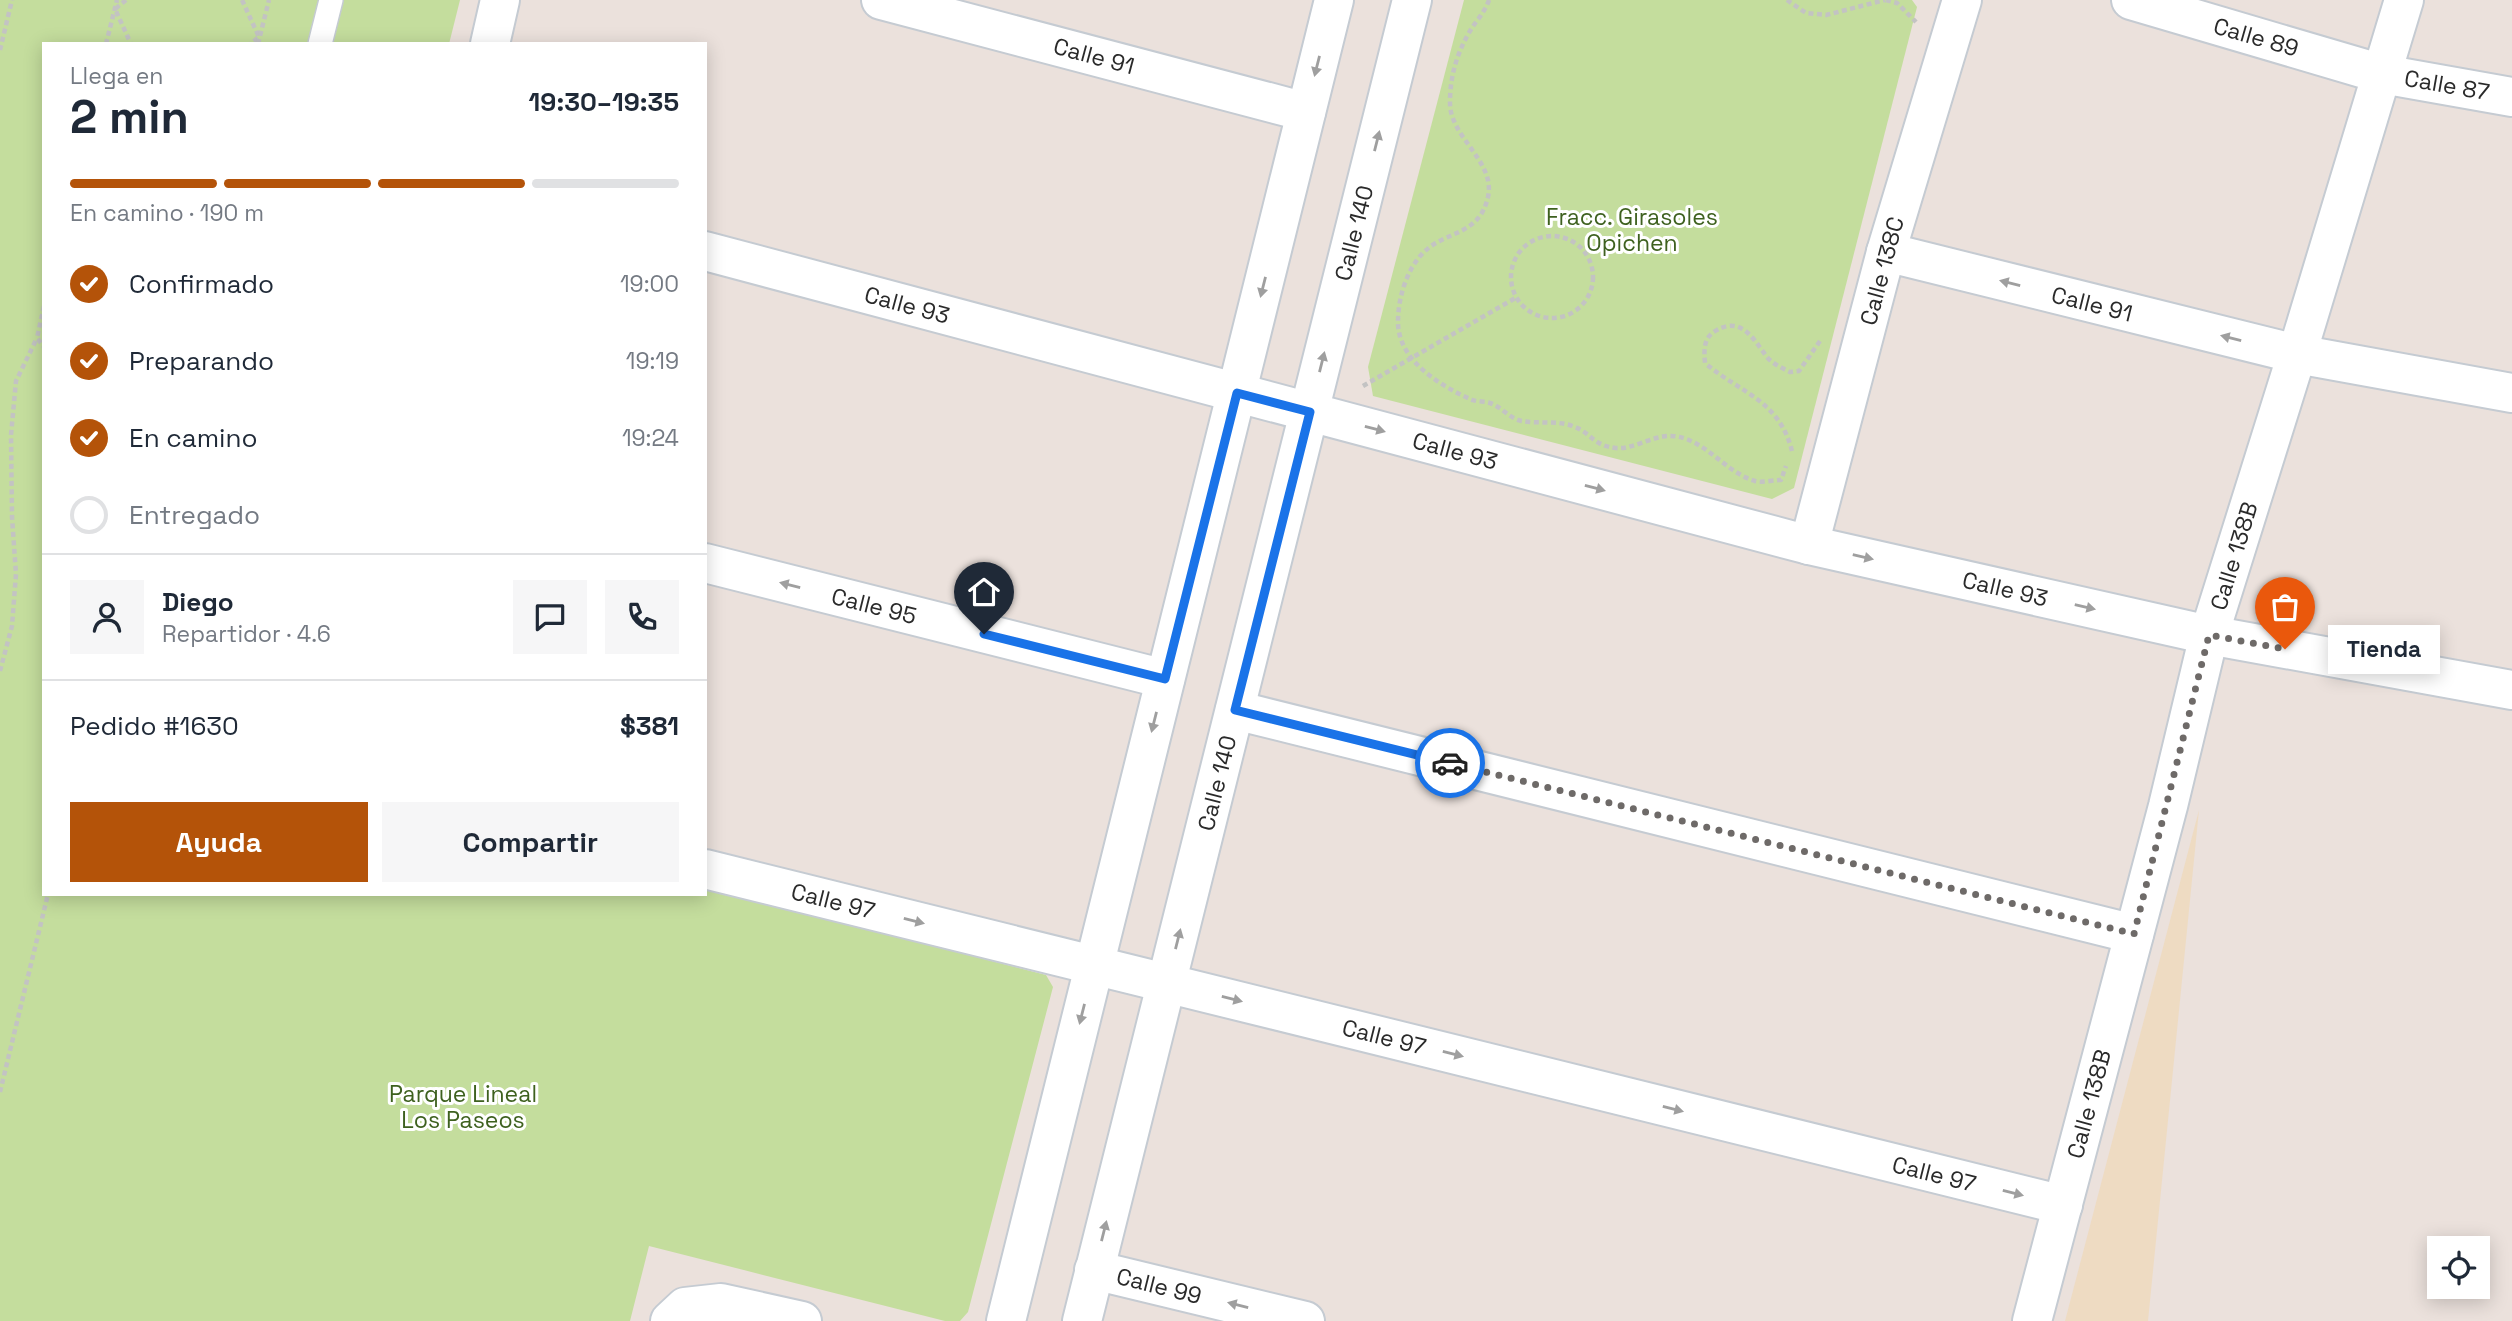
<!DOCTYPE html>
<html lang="es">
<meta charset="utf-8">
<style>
:root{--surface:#fff;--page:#f6f6f7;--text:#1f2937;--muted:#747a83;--line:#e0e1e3;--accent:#b45309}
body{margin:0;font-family:"Space Grotesk",sans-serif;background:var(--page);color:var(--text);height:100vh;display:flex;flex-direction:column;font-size:26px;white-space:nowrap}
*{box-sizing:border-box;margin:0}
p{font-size:23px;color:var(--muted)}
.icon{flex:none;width:38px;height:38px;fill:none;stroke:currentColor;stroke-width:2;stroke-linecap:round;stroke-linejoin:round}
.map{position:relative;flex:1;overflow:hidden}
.sheet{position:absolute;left:42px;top:42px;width:665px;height:854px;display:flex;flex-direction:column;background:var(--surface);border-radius:0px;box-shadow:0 4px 18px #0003}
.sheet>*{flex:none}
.tools{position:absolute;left:2427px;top:1236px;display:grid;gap:14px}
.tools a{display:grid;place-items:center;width:63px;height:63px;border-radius:0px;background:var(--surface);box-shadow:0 4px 18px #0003;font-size:35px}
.pin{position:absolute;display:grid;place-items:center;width:60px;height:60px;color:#fff;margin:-72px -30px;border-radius:50% 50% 50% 0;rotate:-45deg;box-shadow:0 0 7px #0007}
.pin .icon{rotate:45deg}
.courier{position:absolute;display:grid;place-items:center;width:70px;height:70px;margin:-35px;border:5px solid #1a73e8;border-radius:50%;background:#fff;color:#222;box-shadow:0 2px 9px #0007}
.bubble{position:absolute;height:49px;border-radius:0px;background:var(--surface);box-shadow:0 4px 18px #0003;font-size:23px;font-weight:700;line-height:49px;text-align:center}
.headline em{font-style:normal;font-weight:700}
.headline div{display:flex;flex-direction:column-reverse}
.headline{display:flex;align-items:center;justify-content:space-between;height:119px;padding:0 28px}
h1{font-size:46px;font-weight:700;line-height:52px}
.bar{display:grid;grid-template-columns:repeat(4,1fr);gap:10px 7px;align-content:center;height:84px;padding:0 28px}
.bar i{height:9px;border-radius:5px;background:var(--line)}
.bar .active{background:var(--accent)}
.bar p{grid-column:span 4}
.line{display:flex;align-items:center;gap:18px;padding:0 28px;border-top:2px solid var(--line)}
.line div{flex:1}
.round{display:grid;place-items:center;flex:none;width:74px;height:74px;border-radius:0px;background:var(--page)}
ol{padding:0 28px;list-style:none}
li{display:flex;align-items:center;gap:21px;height:77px}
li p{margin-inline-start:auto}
li .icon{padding:7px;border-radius:50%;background:var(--accent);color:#fff;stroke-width:4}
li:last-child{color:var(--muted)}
li i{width:38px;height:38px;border:4px solid var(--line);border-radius:50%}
.action{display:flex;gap:14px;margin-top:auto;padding:14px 28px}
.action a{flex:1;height:80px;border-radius:0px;background:var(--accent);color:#fff;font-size:28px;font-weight:700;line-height:80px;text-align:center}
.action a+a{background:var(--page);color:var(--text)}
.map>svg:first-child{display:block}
</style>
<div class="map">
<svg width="2512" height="1321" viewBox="0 0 2512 1321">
<rect width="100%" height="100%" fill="#ebe1dc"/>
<g fill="#c4dd9d">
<path d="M0 0H460L449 44H44V894H705V887L1046 975 1053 987 968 1312 960 1321H945L649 1246 630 1321H0Z"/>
<path d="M1464 0H1912L1917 7 1794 488 1772 499 1373 396 1368 367Z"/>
</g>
<path fill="#eedbc2" d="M2199 810 2148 1321H2065Z"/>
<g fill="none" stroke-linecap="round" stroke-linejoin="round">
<defs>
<path id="service" d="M320 44 331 0"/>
<g id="minor">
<path d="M881 0 1306 112"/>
<path d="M2131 0 2382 74 2512 97"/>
<path d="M490 44 500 0"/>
<path d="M705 251 1809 545 2209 635 2512 690"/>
<path d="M1886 252 2297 354 2512 393"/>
<path d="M1809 545 1886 252 1962 0"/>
<path d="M705 563 1165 679"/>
<path d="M1235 710 2134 934"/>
<path d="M705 869 2063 1205"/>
<path d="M1094 1270 1305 1321"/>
<path d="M670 1321 685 1307 721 1303 802 1321"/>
<path d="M2032 1321 2168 806 2209 635 2297 354 2404 0"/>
</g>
<g id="tertiary">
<path d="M1006 1321 1334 0"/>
<path d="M1082 1321 1412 0"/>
</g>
</defs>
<use href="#service" stroke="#c5cbd2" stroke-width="26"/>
<use href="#minor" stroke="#c5cbd2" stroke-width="42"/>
<use href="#tertiary" stroke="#c5cbd2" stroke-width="42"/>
<g stroke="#c3c3c3" stroke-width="4.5" stroke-dasharray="5 3.5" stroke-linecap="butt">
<path d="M126 0 115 9 131 44"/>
<path d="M242 0 259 37 250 44"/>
<path d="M1489 0C1485 12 1476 21 1470 31 1457 53 1450 76 1450 102 1449 137 1496 161 1488 197 1479 237 1444 230 1422 254 1406 271 1398 299 1398 322 1398 360 1439 385 1470 399 1476 402 1484 401 1490 403 1502 407 1510 419 1522 421 1538 424 1560 420 1575 427 1592 434 1594 446 1616 448 1632 450 1653 435 1672 436 1705 438 1724 472 1755 481 1762 483 1773 480 1781 480L1786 466"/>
<path d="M1787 0 1806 13 1826 15 1885 0"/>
<path d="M1886 0 1897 3 1916 22"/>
<path d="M106 44 117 0"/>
<path d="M258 44 269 0"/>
<path d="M0 50 12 0"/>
<circle cx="1552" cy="277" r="41"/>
<path d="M44 306 37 338 44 347"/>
<path d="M1363 386 1517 297"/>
<path d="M1792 451C1779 400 1742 394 1705 363 1704 350 1703 337 1717 330 1742 316 1754 340 1767 357 1773 364 1782 368 1790 372L1799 371 1820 341"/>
<path d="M0 671 12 626 16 574 12 517 11 435 16 381 37 338"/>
<path d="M0 1092 48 894"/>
</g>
<use href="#service" stroke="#fff" stroke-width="23"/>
<use href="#minor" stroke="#fff" stroke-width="38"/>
<use href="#tertiary" stroke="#fff" stroke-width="38"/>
</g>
<defs><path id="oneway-solid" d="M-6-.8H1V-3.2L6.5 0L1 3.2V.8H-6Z" transform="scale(1.75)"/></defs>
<g fill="#9f9f9f">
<use href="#oneway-solid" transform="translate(1317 66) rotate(104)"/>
<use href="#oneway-solid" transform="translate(1377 141) rotate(-76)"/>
<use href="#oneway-solid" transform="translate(2010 283) rotate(-166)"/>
<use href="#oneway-solid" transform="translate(1263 287) rotate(104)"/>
<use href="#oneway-solid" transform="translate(2231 338) rotate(-166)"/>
<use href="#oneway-solid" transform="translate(1322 362) rotate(-76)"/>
<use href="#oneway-solid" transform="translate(1375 429) rotate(15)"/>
<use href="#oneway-solid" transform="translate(1595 488) rotate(15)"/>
<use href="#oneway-solid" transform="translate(1863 557) rotate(13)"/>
<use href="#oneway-solid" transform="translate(790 585) rotate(-166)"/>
<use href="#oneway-solid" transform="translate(2085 607) rotate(13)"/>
<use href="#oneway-solid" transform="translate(1154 722) rotate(104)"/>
<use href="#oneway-solid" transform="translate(914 921) rotate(14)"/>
<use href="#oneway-solid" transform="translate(1178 939) rotate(-76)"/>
<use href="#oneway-solid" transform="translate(1232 999) rotate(14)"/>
<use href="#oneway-solid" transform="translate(1082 1014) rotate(104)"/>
<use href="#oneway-solid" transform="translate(1453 1054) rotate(14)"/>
<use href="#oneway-solid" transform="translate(1673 1109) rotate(14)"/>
<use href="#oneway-solid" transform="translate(2013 1193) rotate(14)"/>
<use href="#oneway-solid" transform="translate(1104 1231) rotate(-76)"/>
<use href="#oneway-solid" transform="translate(1238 1305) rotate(-166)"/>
</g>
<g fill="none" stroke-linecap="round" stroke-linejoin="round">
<path stroke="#6e6a68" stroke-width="7" stroke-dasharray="0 12.6" d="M1450 763 2134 934 2209 635 2285 649"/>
<path stroke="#1a73e8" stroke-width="9" d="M984 634 1165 679 1237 393 1310 412 1235 710 1450 763"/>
</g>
<g text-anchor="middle" stroke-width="6" stroke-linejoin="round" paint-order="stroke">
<g font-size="23" fill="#2a2a2a" stroke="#fff">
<text transform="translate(2256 37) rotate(16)" y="8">Calle 89</text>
<text transform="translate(1094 56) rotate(15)" y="8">Calle 91</text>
<text transform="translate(2447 85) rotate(10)" y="8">Calle 87</text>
<text transform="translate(1354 233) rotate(-76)" y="8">Calle 140</text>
<text transform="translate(1882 271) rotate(-75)" y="8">Calle 138C</text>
<text transform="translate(2092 304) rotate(14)" y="8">Calle 91</text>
<text transform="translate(907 305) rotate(15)" y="8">Calle 93</text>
<text transform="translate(1455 451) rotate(15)" y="8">Calle 93</text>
<text transform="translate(2234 556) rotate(-73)" y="8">Calle 138B</text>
<text transform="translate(2005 589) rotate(13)" y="8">Calle 93</text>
<text transform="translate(874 606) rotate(14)" y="8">Calle 95</text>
<text transform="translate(1217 783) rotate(-76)" y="8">Calle 140</text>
<text transform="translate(833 901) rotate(14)" y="8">Calle 97</text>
<text transform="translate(1384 1037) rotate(14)" y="8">Calle 97</text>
<text transform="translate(2089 1104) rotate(-75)" y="8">Calle 138B</text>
<text transform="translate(1934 1174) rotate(14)" y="8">Calle 97</text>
<text transform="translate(1159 1286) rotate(14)" y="8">Calle 99</text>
</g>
<g font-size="23" fill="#3e611f" stroke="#fff">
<text x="1632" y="225">Fracc. Girasoles<tspan x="1632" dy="26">Opichen</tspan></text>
<text x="463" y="1102">Parque Lineal<tspan x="463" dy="26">Los Paseos</tspan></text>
</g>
</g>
</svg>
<div class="tools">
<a><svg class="icon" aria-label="locate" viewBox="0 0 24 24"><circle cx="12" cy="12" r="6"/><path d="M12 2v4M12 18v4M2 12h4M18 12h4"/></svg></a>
</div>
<div class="pin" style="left:2285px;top:649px;background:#ea580c"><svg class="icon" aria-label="bag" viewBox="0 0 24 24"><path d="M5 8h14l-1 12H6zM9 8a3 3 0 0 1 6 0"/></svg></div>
<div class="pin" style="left:984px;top:634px;background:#1f2937"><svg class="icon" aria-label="home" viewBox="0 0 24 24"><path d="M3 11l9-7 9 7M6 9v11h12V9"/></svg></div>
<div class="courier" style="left:1450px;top:763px"><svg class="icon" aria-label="car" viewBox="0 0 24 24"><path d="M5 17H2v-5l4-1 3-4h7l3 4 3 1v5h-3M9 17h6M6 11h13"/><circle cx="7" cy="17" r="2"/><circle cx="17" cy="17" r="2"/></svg></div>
<div class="bubble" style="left:2328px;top:625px;width:112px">Tienda</div>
<section class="sheet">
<div class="headline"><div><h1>2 min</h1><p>Llega en</p></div><em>19:30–19:35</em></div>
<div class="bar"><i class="active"></i><i class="active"></i><i class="active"></i><i></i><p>En camino · 190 m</p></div>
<ol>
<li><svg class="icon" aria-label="check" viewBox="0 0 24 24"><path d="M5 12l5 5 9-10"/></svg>Confirmado<p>19:00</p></li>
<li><svg class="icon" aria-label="check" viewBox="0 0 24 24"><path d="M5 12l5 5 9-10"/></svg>Preparando<p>19:19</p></li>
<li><svg class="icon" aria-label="check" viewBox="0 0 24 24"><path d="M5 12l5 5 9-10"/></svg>En camino<p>19:24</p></li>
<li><i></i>Entregado</li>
</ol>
<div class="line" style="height:126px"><a class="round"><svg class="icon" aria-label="person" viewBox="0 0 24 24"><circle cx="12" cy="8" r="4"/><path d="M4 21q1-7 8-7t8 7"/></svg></a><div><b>Diego</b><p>Repartidor · 4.6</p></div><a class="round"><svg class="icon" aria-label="chat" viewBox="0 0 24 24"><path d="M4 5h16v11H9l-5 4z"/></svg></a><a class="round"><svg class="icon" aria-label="phone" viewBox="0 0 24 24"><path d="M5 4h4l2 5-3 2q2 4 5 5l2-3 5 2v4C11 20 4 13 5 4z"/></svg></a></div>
<div class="line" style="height:91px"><div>Pedido #1630</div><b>$381</b></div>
<div class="action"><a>Ayuda</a><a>Compartir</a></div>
</section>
</div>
